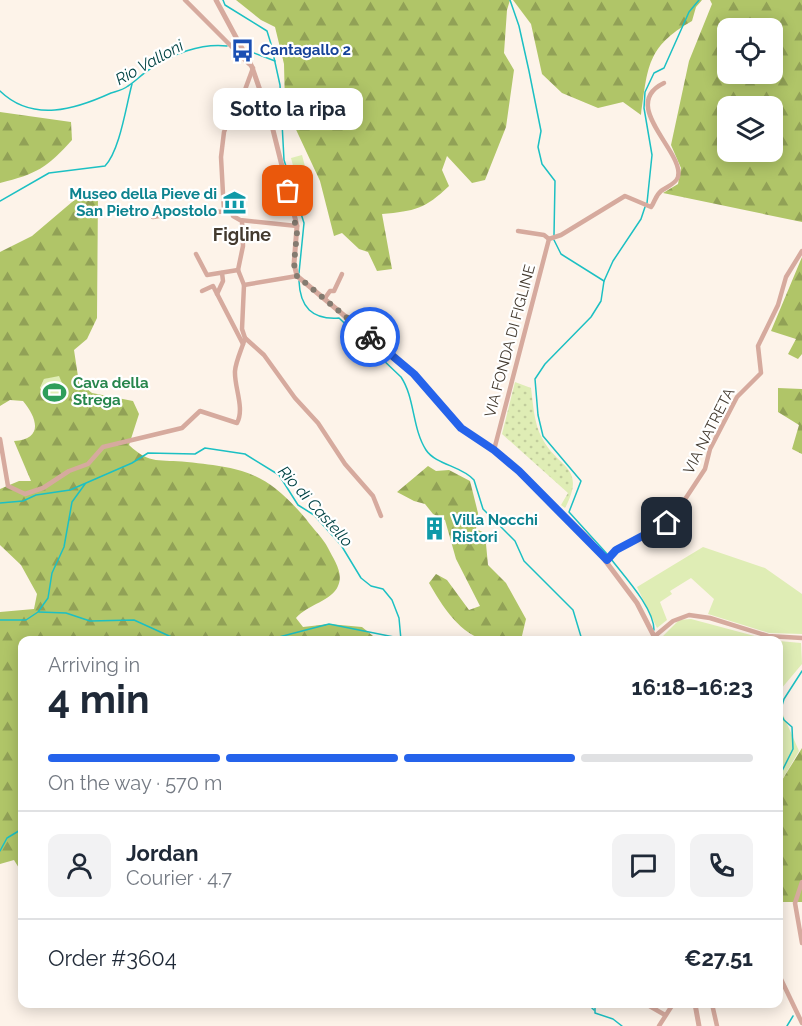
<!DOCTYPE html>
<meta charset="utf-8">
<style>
:root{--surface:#fff;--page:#f2f2f3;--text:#1f2937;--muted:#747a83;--line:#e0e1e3;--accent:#2563eb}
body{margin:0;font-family:Raleway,sans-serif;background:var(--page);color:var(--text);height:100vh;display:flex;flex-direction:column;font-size:22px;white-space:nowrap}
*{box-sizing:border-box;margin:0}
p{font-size:20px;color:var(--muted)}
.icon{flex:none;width:33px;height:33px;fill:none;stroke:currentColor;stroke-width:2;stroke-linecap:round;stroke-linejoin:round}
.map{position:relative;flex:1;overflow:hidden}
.details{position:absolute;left:18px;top:636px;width:765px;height:372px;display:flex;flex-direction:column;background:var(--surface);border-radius:12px;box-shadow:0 3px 15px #0003}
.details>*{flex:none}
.fabs{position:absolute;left:717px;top:18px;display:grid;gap:12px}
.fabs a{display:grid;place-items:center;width:66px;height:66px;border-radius:12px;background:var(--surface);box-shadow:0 3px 15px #0003;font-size:30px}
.pin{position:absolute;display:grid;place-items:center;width:51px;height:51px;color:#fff;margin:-26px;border-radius:12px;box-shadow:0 3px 9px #0006}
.courier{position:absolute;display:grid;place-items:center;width:60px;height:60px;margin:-30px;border:4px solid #2563eb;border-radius:50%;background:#fff;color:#222;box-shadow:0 2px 8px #0007}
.bubble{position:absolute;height:42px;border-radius:12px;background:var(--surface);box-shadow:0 3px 15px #0003;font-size:20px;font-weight:700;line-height:42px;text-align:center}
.head em{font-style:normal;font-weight:700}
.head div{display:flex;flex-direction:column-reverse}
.head{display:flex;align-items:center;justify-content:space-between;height:102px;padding:0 30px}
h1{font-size:39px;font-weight:700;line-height:45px}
.bar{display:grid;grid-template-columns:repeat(4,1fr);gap:9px 6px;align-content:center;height:72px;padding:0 30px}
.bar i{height:8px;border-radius:4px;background:var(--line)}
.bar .active{background:var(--accent)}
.bar p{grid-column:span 4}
.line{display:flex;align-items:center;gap:15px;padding:0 30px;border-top:2px solid var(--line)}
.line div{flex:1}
.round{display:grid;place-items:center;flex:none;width:63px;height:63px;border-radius:12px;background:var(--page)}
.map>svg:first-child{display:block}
</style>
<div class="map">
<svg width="802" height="1026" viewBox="0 0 802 1026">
<defs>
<pattern id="forest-firs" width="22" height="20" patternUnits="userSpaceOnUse" patternTransform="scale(1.5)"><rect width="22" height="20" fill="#b0c568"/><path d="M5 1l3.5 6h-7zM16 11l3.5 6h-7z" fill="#91a156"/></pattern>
<pattern id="park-dots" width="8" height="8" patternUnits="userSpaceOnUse" patternTransform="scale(1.5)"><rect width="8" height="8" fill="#dfedb5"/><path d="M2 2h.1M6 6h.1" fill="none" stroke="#c1cc9c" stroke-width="1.8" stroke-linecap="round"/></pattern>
</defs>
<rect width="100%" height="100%" fill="#fdf3e9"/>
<g fill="#dfedb5">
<path d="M302 155 308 178 297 181 291 158Z"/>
<path d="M59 375 69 397 57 401 48 397 40 388 44 379Z"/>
<path d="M703 547 765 568 802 594V634L769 633 708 614 714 599 691 578 670 591 672 594 660 602 667 620 657 628 637 587Z"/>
<path d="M691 619 770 640H663L662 637 679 620Z"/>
<path d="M779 641 801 643 802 664 781 689 780 708 799 751 779 785Z"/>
</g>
<g fill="url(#forest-firs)" fill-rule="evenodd">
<path d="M236 0H510L507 10 504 53 514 70 506 127 485 180 472 183 447 156 442 170 449 186C425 209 415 211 382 214L392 269 377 271 368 252 359 249 342 233 334 236 320 181 285 106 284 64 275 27 261 20Z"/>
<path d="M513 0H702L696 7 692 21C646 47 648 68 641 115L623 102 598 108 562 93 542 74 531 24Z"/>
<path d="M710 0H802V222L663 193 678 184 681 168 671 145 689 61 712 4ZM728 28H772V74H728ZM728 106H772V152H728Z"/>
<path d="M0 112 71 122 72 140C47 168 36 174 0 183Z"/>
<path d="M98 190 97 318 87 339 74 350 79 383 92 393 133 401 139 414 129 445C150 465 160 459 187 462 246 468 267 473 306 519 313 529 323 538 328 548 334 560 344 573 338 586 332 601 308 604 296 618L303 627 329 624 362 627 378 640H22V873L14 860 0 864V612L34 609 37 594 21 565 0 545V489L19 481H31L14 441C43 439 38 419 23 401L10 400 0 406V252L32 236 85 191ZM59 376 68 397 57 401 48 397 40 388 44 379Z"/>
<path d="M802 257V354L798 359 788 354 796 339 771 331Z"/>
<path d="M778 388 802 389V454L792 449 799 425 778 412Z"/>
<path d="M428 466 436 471 449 470 470 481 478 513 476 529 491 536 486 544 488 565 506 583 526 619 521 640C510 641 499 642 488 640 461 637 441 604 429 583L436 574 447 580 469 610 480 606 456 559 445 520 433 514 425 504 414 501 397 492Z"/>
<path d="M802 748V902H779V785Z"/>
</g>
<path fill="url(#park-dots)" d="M515 382 531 388C533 403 534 424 542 438 558 469 587 466 565 508L561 505 568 493 502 434Z"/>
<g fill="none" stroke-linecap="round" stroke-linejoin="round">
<g stroke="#1cc0c3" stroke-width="1.5">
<path d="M223 0 225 5 267 31 271 44 280 85 284 160 304 223 299 273"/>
<path d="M510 0 519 26 529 71 541 131 538 147 542 164 555 181 554 235"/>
<path d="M246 50 275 61"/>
<path d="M0 91C33 123 76 109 111 93 117 91 123 90 128 86 136 81 142 74 150 69 172 54 201 43 227 46"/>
<path d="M0 201 49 173 105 166C120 150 126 106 132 84"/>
<path d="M647 203 652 155 644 108 645 92 654 73 664 68 689 12 699 0"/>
<path d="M554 240 561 254 604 281"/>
<path d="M299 281C300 307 312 320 339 318L401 377C415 398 412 428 426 450 436 465 462 466 474 480L483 509 515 541 524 561 573 610 582 640"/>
<path d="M0 503 23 501 36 495 70 490 132 463 148 453 195 454 205 448 245 454 279 475 298 505 314 515 341 545 361 578 371 586 383 589 392 600 399 618 401 640"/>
<path d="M608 555 569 512 581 481 543 436 538 415 535 379 545 364 591 317 601 301 604 281 613 261 641 219 645 207"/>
<path d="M611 559C624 576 654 608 654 630"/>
<path d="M39 612 66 613 90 621 134 620 178 640"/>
<path d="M0 620H26L38 612 48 598 52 573 64 547 72 502 85 484"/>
<path d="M276 640 279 637 329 624 399 638"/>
<path d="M561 640 569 638 576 640"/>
<path d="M778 779 793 749 792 727 784 720 780 712 784 699 802 671"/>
<path d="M0 851 7 838 22 829"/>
<path d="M588 1004 594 1010"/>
<path d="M595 1004V1013L613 1019 622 1026"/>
<path d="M787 1026 793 1016"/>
</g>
<g stroke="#d6aa9e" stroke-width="4.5">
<path d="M185 0 249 64"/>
<path d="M226 198 233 216 240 220 297 226"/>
<path d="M153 217 194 210 224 212 221 157 224 132 230 117 239 106 253 68"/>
<path d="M518 231 544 235 549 239"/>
<path d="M549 239 561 235 625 196 651 207C655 202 655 196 661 191 666 187 676 184 678 177 685 152 618 105 664 83"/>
<path d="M196 254 207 275 238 270"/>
<path d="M238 270 244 285 297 276"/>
<path d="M238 270 243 246 242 221"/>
<path d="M244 285 242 329 245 338 264 355 295 398 318 423 345 464 373 496 381 516"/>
<path d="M202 291 213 286 243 344"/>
<path d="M217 294 223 281 222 273"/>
<path d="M325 298 330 291H334L342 274"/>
<path d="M0 439 8 486 25 494 43 488 69 471 88 464 103 447 182 428 200 411 237 423C245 408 234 387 235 371 236 360 242 349 245 338"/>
<path d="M494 450 549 239"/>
<path d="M607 560 614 551 672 519 705 469 710 449 737 397 761 373 758 346 778 305 786 277 802 251"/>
<path d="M655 636 673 621 689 615 710 618 768 636 802 638"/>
<path d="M802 882 795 903 802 943"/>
<path d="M778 973 802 1023"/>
<path d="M646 1004 665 1015"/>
<path d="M712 1004 717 1026"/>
<path d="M659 1026 673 1004"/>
</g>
<g stroke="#d6aa9e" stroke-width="5">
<path d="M216 0 252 67 271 122 297 226 294 264 297 276 414 374 461 428 505 458 589 539 637 603 656 640"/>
<path d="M695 1004 699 1026"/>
</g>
</g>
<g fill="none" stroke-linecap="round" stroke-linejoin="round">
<path stroke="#847b70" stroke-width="6" stroke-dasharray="0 10.8" d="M288 191 297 232 294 264 297 276 370 337"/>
<path stroke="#2563eb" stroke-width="8" d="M370 337 414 374 461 428 494 450 519 471 607 560 616 550 667 523"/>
</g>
<defs>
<symbol id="bus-bare" viewBox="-9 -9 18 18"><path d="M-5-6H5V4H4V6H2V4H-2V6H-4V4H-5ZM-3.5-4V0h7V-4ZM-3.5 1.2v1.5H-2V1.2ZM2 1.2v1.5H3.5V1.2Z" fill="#1a4fb4" stroke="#fff" stroke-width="2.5" paint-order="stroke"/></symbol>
<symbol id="museum-bare" viewBox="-9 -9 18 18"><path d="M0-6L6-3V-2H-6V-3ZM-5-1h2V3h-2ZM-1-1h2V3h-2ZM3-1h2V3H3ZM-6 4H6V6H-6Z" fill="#0f9aa8" stroke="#fff" stroke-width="2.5" paint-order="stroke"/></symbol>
<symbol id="stadium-bare" viewBox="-9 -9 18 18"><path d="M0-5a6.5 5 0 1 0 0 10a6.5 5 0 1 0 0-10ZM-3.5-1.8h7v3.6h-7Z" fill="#2e9e5b" stroke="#fff" stroke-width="2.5" paint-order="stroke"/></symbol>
<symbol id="building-bare" viewBox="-9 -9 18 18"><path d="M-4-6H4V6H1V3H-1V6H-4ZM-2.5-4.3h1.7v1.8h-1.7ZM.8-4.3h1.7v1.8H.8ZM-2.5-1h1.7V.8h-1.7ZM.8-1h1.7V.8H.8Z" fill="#0f9aa8" stroke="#fff" stroke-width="2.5" paint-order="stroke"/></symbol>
</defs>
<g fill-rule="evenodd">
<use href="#bus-bare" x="226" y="34" width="33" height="33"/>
<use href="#museum-bare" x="218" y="186" width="33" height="33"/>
<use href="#stadium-bare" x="38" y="376" width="33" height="33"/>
<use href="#building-bare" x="418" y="512" width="33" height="33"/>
</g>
<g text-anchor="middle" stroke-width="4.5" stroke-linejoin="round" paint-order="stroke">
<g font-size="15" font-weight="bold" fill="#164399" stroke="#fff" text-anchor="start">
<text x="260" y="55">Cantagallo 2</text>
</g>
<g font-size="15" font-weight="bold" fill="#0d838f" stroke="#fff" text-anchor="end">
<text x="217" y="199">Museo della Pieve di<tspan x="217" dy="17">San Pietro Apostolo</tspan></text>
<text x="452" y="525" text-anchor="start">Villa Nocchi<tspan x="452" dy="17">Ristori</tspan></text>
</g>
<g font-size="15" fill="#433a2f" stroke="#fff">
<text transform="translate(510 341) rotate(-75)" y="5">VIA FONDA DI FIGLINE</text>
<text transform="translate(709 431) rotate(-63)" y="5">VIA NATRETA</text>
</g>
<g font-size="15" font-weight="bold" fill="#27864d" stroke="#fff" text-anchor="start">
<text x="73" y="388">Cava della<tspan x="73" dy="17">Strega</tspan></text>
</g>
<g font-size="16" font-style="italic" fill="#004344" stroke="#fff">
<text transform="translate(149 62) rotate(-29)" y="6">Rio Valloni</text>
<text transform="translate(316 506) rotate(48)" y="6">Rio di Castello</text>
</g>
<g font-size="18" font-weight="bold" fill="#433a2f" stroke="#fff">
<text x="242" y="241">Figline</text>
</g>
</g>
</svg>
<div class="fabs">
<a><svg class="icon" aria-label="locate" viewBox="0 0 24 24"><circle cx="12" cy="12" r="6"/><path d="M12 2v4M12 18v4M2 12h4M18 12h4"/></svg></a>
<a><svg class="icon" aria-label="layers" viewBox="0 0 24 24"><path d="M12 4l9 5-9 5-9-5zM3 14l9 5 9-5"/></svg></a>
</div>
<div class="pin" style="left:288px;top:191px;background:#ea580c"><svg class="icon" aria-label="bag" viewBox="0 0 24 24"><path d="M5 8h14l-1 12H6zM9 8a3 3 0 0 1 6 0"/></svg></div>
<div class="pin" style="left:667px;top:523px;background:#1f2937"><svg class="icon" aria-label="home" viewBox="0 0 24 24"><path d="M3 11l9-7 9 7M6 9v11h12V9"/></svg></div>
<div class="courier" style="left:370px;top:337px"><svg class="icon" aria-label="bike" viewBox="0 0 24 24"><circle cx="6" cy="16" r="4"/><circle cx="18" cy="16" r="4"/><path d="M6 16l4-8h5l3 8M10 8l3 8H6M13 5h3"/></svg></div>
<div class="bubble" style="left:213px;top:88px;width:150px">Sotto la ripa</div>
<section class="details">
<div class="head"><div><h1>4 min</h1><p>Arriving in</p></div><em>16:18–16:23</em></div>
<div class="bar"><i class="active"></i><i class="active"></i><i class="active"></i><i></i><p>On the way · 570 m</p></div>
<div class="line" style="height:108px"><a class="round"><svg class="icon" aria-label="person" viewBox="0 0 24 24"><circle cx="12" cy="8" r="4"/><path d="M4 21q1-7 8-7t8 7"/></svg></a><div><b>Jordan</b><p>Courier · 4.7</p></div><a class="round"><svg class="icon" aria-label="chat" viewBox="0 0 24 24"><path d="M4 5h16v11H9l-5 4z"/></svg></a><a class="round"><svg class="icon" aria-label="phone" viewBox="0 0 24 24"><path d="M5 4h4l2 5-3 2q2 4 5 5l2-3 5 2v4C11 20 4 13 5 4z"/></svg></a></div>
<div class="line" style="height:78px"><div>Order #3604</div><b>€27.51</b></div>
</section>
</div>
